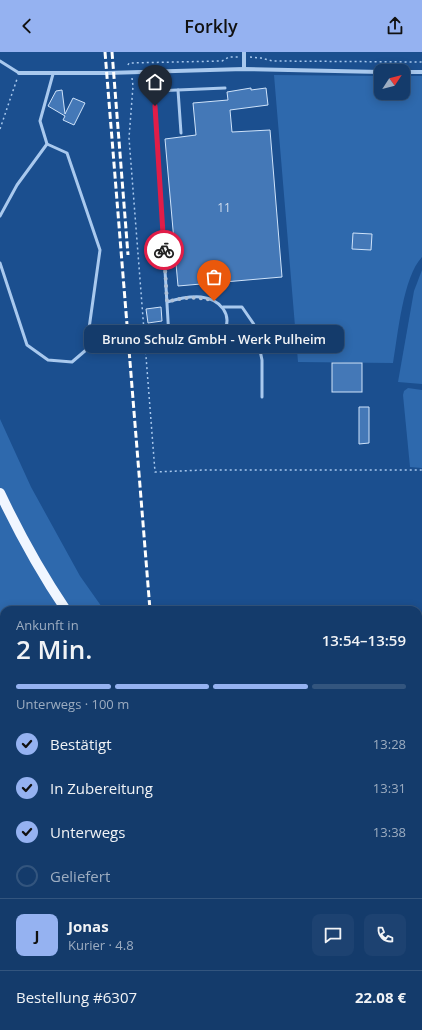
<!DOCTYPE html>
<html lang="de">
<meta charset="utf-8">
<style>
:root{--surface:#143b6b;--page:#1d4271;--text:#f1f3f6;--muted:#9dadc1;--line:#33557e;--accent:#95b2f1}
body{margin:0;font-family:"Open Sans",sans-serif;background:var(--page);color:var(--text);height:100vh;display:flex;flex-direction:column;font-size:15px;white-space:nowrap}
*{box-sizing:border-box;margin:0}
p{font-size:13px;color:var(--muted)}
.icon{flex:none;width:22px;height:22px;fill:none;stroke:currentColor;stroke-width:2;stroke-linecap:round;stroke-linejoin:round}
.map{position:relative;flex:1;overflow:hidden}
.sheet{position:absolute;left:0px;top:554px;width:422px;height:424px;display:flex;flex-direction:column;background:var(--surface);border-radius:12px 12px 0 0;box-shadow:0 2px 10px #0003,0 0 0 1px var(--line)}
.sheet>*{flex:none}
.needle{width:26px;rotate:54deg}
.tools{position:absolute;left:374px;top:12px;display:grid;gap:8px}
.tools a{display:grid;place-items:center;width:36px;height:36px;border-radius:8px;background:var(--surface);box-shadow:0 2px 10px #0003,0 0 0 1px var(--line);font-size:20px}
.pin{position:absolute;display:grid;place-items:center;width:34px;height:34px;color:#fff;margin:-41px -17px;border-radius:50% 50% 50% 0;rotate:-45deg;box-shadow:0 0 4px #0007}
.pin .icon{rotate:45deg}
.courier{position:absolute;display:grid;place-items:center;width:40px;height:40px;margin:-20px;border:3px solid #e11d48;border-radius:50%;background:#fff;color:#222;box-shadow:0 1px 5px #0007}
.bubble{position:absolute;height:28px;border-radius:8px;background:var(--surface);box-shadow:0 2px 10px #0003,0 0 0 1px var(--line);font-size:13px;font-weight:600;line-height:28px;text-align:center}
.head em{font-style:normal;font-weight:600}
.head div{display:flex;flex-direction:column-reverse}
.head{display:flex;align-items:center;justify-content:space-between;height:68px;padding:0 16px}
h1{font-size:26px;font-weight:600;line-height:30px}
.bar{display:grid;grid-template-columns:repeat(4,1fr);gap:6px 4px;align-content:center;height:48px;padding:0 16px}
.bar i{height:5px;border-radius:3px;background:var(--line)}
.bar .on{background:var(--accent)}
.bar p{grid-column:span 4}
.line{display:flex;align-items:center;gap:10px;padding:0 16px;border-top:1px solid var(--line)}
.line div{flex:1}
.round{display:grid;place-items:center;flex:none;width:42px;height:42px;border-radius:8px;background:var(--page)}
ol{padding:0 16px;list-style:none}
li{display:flex;align-items:center;gap:12px;height:44px}
li p{margin-inline-start:auto}
li .icon{padding:4px;border-radius:50%;background:var(--accent);color:#111;stroke-width:4}
li:last-child{color:var(--muted)}
li i{width:22px;height:22px;border:2px solid var(--line);border-radius:50%}
header{display:flex;justify-content:space-between;align-items:center;height:52px;padding:0 16px;background:var(--accent);color:#111;font-size:18px;font-weight:600}
.map>svg:first-child{display:block}
</style>
<header><svg class="icon" aria-label="back" viewBox="0 0 24 24"><path d="M15 5l-7 7 7 7"/></svg>Forkly<svg class="icon" aria-label="share" viewBox="0 0 24 24"><path d="M12 15V3M7 8l5-5 5 5M5 13v7h14v-7"/></svg></header>
<div class="map">
<svg width="422" height="978" viewBox="0 0 422 978">
<rect width="100%" height="100%" fill="#1b4f8f"/>
<g fill="#2e69ad">
<path d="M274 23 381 24V41H403V24H422V205C403 225 398 282 393 311L298 310Z"/>
<path d="M422 218V332L398 330 414 239Z"/>
<path d="M408 336 422 338V416L410 415 403 343 404 339Z"/>
<path d="M0 367 31 435 80 524 104 558H4V719L0 717Z"/>
<rect x="100" y="974" width="46" height="4"/>
</g>
<path fill="#3c6290" stroke="#9cc4f0" d="M0 718 4 719V974H100V978H0Z"/>
<g fill="#4478b7" stroke="#cfe3fa">
<path d="M251 36V38L266 36 268 53 230 58 232 80 270 78 282 225 178 234 165 87 196 83 193 51 228 48 227 40Z"/>
<path d="M62 38 65 62 73 46 85 51 74 73 63 68 65 64 48 54 56 39Z"/>
<path d="M353 181 372 182 371 198 352 197Z"/>
<path d="M161 255 162 269 148 271 146 257Z"/>
<rect x="332" y="311" width="30" height="29"/>
<path d="M359 355H369V391L359 392Z"/>
</g>
<g fill="none" stroke-linecap="round" stroke-linejoin="round">
<g stroke="#a9c9ee" stroke-width="1.5" stroke-dasharray="2 3" stroke-linecap="butt">
<path d="M250 5 261 6 273 9 422 10"/>
<path d="M128 13 129 11 222 9 229 5H238"/>
<path d="M132 26 133 34 129 86 155 420 204 418H422"/>
<path d="M0 77 17 27"/>
<path d="M0 676 4 677"/>
<path d="M155 974 156 978"/>
<path d="M332 974 336 978"/>
</g>
<g stroke="#a9c9ee" stroke-width="3">
<path d="M0 9 19 21"/>
<path d="M153 19 169 285 173 293C180 296 186 295 194 295 201 294 212 295 218 289 220 287 221 284 223 281 234 263 220 247 201 245 189 244 177 247 167 250"/>
<path d="M178 38 181 81"/>
<path d="M154 39 225 36"/>
<path d="M0 164 17 133 47 92"/>
<path d="M0 211 27 293 48 308 72 310 86 298 100 198 67 101 47 92 40 69 53 22"/>
<path d="M223 255H242L255 274 262 308V345"/>
</g>
<g stroke="#a9c9ee" stroke-width="4">
<path d="M244 17V0"/>
<path d="M403 20H422"/>
<path d="M19 21H107L244 17 381 20"/>
</g>
<g stroke="#f0f6ff" stroke-width="10">
<path d="M0 441C19 481 41 521 66 558"/>
<path d="M376 974 379 978"/>
</g>
<g stroke="#fff" stroke-width="3" stroke-dasharray="7 3" stroke-linecap="butt">
<path d="M105 0 150 558"/>
<path d="M112 0 128 203"/>
<path d="M189 974V978"/>
</g>
</g>
<g fill="none" stroke-linecap="round" stroke-linejoin="round">
<path stroke="#afc1d8" stroke-width="4" stroke-dasharray="0 7.2" d="M164 198 167 250C183 245 198 244 214 249"/>
<path stroke="#e11d48" stroke-width="5" d="M155 54 164 198"/>
</g>
<g text-anchor="middle" stroke-width="4" stroke-linejoin="round" paint-order="stroke">
<g font-size="12" fill="#d0dded">
<text x="224" y="160">11</text>
</g>
</g>
</svg>
<div class="tools">
<a><svg class="needle" viewBox="-14 -14 28 28"><path d="M0-13l5 13h-10z" fill="#e53935"/><path d="M0 13l5-13h-10z" fill="#9dadc1"/></svg></a>
</div>
<div class="pin" style="left:214px;top:249px;background:#ea580c"><svg class="icon" aria-label="bag" viewBox="0 0 24 24"><path d="M5 8h14l-1 12H6zM9 8a3 3 0 0 1 6 0"/></svg></div>
<div class="pin" style="left:155px;top:54px;background:#1f2937"><svg class="icon" aria-label="home" viewBox="0 0 24 24"><path d="M3 11l9-7 9 7M6 9v11h12V9"/></svg></div>
<div class="courier" style="left:164px;top:198px"><svg class="icon" aria-label="bike" viewBox="0 0 24 24"><circle cx="6" cy="16" r="4"/><circle cx="18" cy="16" r="4"/><path d="M6 16l4-8h5l3 8M10 8l3 8H6M13 5h3"/></svg></div>
<div class="bubble" style="left:84px;top:273px;width:260px">Bruno Schulz GmbH - Werk Pulheim</div>
<section class="sheet">
<div class="head"><div><h1>2 Min.</h1><p>Ankunft in</p></div><em>13:54–13:59</em></div>
<div class="bar"><i class="on"></i><i class="on"></i><i class="on"></i><i></i><p>Unterwegs · 100 m</p></div>
<ol>
<li><svg class="icon" aria-label="check" viewBox="0 0 24 24"><path d="M5 12l5 5 9-10"/></svg>Bestätigt<p>13:28</p></li>
<li><svg class="icon" aria-label="check" viewBox="0 0 24 24"><path d="M5 12l5 5 9-10"/></svg>In Zubereitung<p>13:31</p></li>
<li><svg class="icon" aria-label="check" viewBox="0 0 24 24"><path d="M5 12l5 5 9-10"/></svg>Unterwegs<p>13:38</p></li>
<li><i></i>Geliefert</li>
</ol>
<div class="line" style="height:72px"><b class="round" style="background:var(--accent);color:#111">J</b><div><b>Jonas</b><p>Kurier · 4.8</p></div><a class="round"><svg class="icon" aria-label="chat" viewBox="0 0 24 24"><path d="M4 5h16v11H9l-5 4z"/></svg></a><a class="round"><svg class="icon" aria-label="phone" viewBox="0 0 24 24"><path d="M5 4h4l2 5-3 2q2 4 5 5l2-3 5 2v4C11 20 4 13 5 4z"/></svg></a></div>
<div class="line" style="height:52px"><div>Bestellung #6307</div><b>22.08 €</b></div>
</section>
</div>
